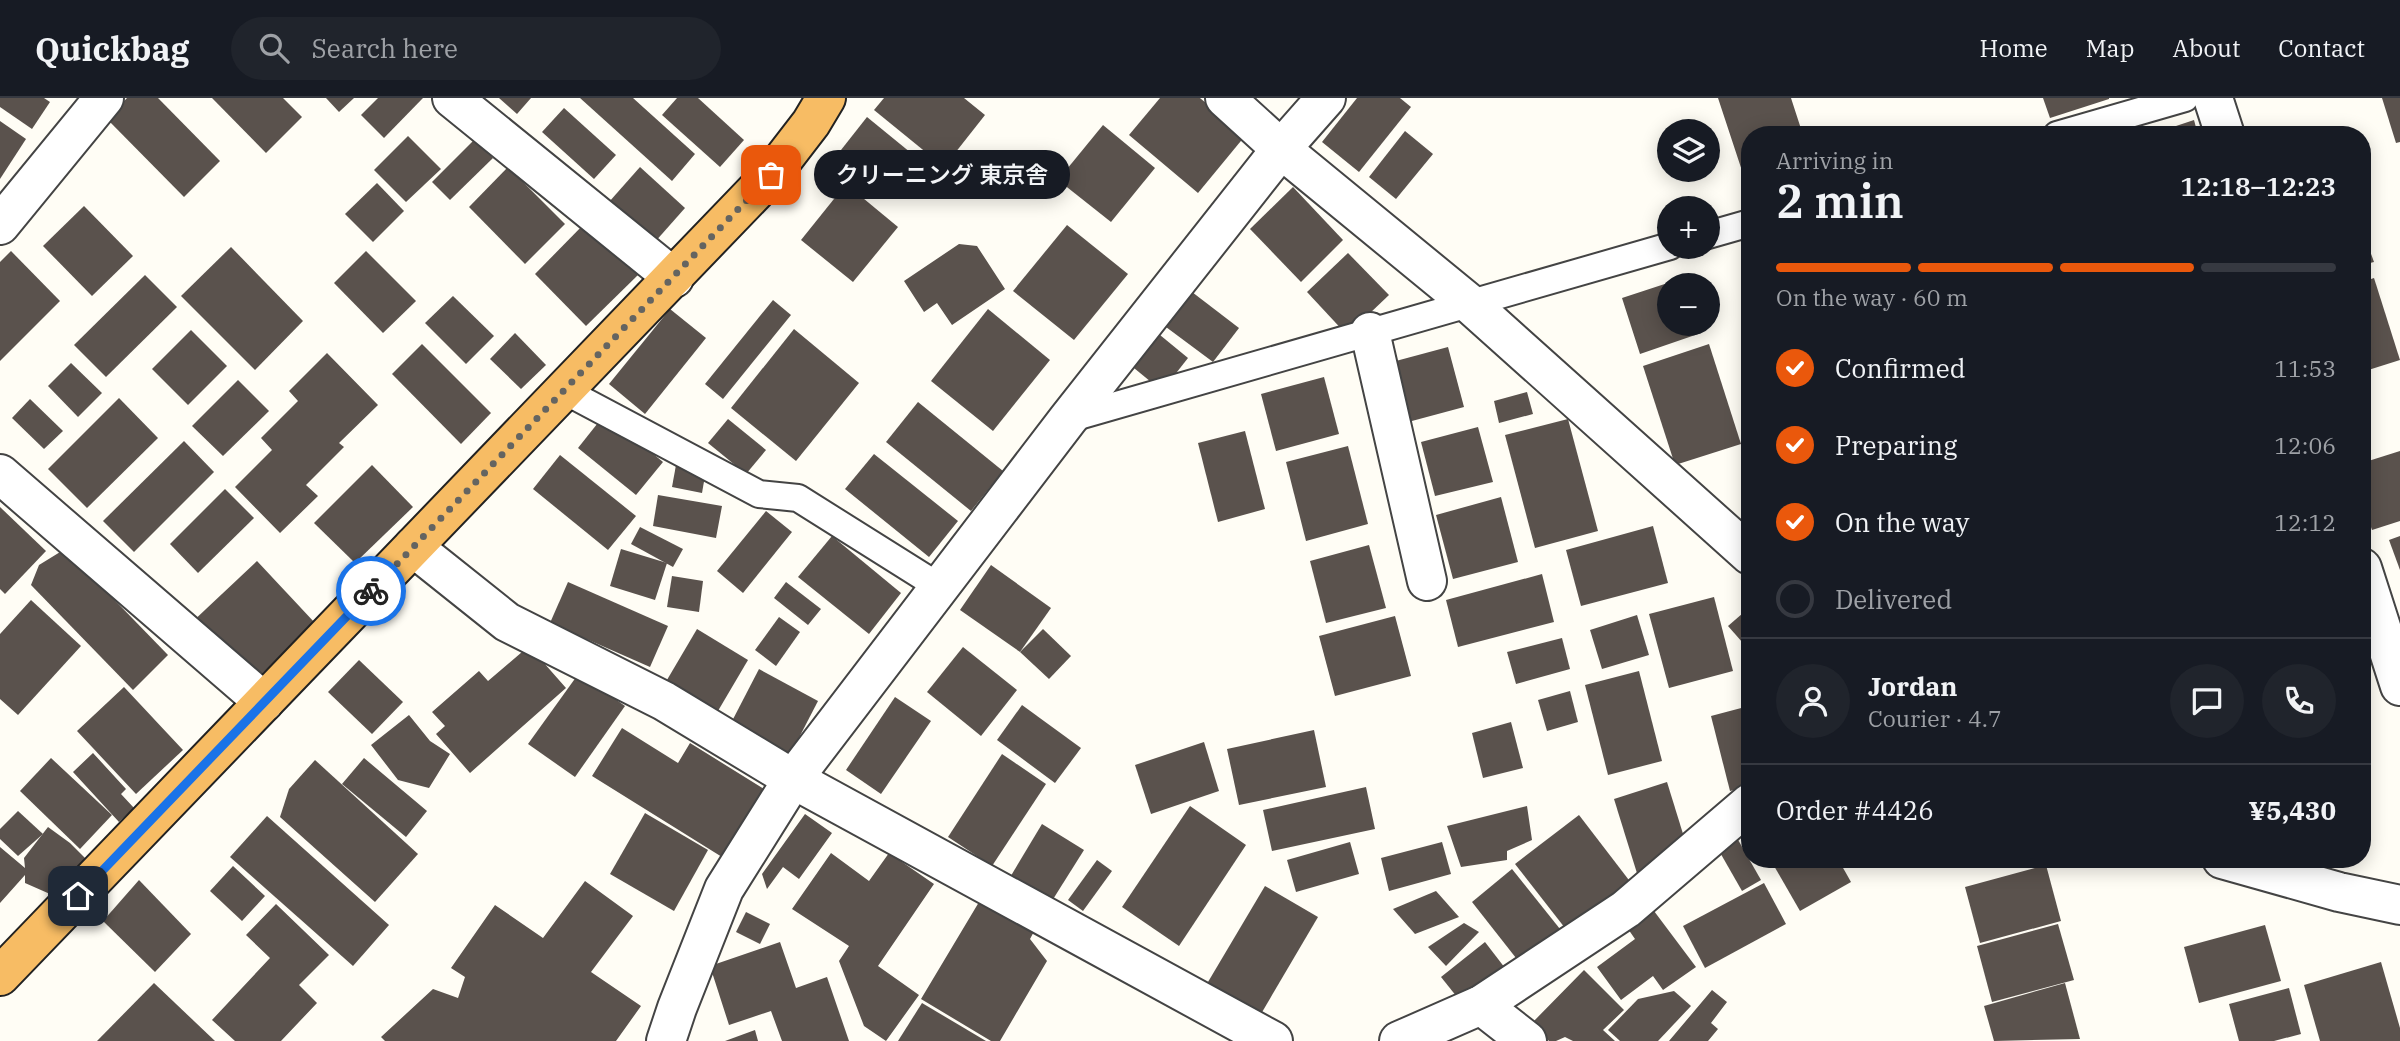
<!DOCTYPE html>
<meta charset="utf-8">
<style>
:root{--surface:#171b24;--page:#20242c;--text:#f1f3f6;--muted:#9ea1a6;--line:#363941;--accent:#ea580c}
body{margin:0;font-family:"IBM Plex Serif","Noto Sans JP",serif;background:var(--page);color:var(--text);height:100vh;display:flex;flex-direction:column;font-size:26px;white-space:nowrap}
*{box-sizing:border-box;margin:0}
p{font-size:23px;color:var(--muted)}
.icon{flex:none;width:38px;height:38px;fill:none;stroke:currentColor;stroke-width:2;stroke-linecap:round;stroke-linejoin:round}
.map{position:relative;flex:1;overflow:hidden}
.details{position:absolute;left:1741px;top:28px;width:630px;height:742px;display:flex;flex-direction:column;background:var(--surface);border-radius:28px;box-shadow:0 4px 18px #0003}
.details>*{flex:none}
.fabs{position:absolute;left:1657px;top:21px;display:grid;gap:14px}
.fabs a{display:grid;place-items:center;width:63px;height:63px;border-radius:50%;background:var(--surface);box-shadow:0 4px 18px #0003;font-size:35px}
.pin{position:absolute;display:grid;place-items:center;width:60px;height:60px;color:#fff;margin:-30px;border-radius:14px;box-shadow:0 4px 10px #0006}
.courier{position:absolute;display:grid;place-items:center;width:70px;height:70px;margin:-35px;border:5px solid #1a73e8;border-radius:50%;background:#fff;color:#222;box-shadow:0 2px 9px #0007}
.bubble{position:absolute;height:49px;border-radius:24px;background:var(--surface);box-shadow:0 4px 18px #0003;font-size:23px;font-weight:600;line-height:49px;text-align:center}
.summary em{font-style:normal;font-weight:600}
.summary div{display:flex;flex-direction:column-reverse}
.summary{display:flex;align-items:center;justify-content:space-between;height:119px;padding:0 35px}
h1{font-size:46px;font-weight:600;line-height:52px}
.bar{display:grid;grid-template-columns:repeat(4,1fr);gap:10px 7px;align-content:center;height:84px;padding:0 35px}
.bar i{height:9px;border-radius:5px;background:var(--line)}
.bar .active{background:var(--accent)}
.bar p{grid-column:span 4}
.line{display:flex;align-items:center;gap:18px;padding:0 35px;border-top:2px solid var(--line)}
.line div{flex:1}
.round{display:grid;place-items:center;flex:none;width:74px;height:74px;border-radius:37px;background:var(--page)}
ol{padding:0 35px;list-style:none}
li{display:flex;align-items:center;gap:21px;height:77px}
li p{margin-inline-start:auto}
li .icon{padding:7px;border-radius:50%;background:var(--accent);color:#fff;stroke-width:4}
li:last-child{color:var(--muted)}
li i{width:38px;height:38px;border:4px solid var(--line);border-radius:50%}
header{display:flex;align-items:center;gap:42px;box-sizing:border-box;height:98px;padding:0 35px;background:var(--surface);border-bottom:2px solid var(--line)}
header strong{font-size:33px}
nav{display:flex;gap:38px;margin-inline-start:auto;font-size:24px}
.search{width:490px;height:63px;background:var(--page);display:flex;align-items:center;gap:18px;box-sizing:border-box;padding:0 24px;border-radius:38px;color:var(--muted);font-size:26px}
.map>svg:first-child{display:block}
</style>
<header>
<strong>Quickbag</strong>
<div class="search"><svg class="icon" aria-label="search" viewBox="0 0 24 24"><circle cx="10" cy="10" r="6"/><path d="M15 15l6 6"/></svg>Search here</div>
<nav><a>Home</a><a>Map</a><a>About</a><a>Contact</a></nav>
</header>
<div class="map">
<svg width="2400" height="943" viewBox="0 0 2400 943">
<rect width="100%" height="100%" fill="#fffdf5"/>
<g fill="#5a524d">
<path d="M0 0H44L50 4 32 31 0 9Z"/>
<path d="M127 0H158L220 63 184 99 107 21Z"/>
<path d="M212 0H283L302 19 266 55Z"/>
<path d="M326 0H354L339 14Z"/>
<path d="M378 0H423L384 40 361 17Z"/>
<path d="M499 0H531L517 16Z"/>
<path d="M580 0H633L695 56 672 83Z"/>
<path d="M677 0H698L744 42 720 69 662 17Z"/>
<path d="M884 0H964L985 17 944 69 874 12Z"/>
<path d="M1160 0H1200L1245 38 1198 95 1129 37Z"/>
<path d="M1357 0H1400L1411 9 1359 74 1322 44Z"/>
<path d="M1718 0H1791L1803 37H1750V97Z"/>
<path d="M2043 0H2109V1L2050 20Z"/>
<path d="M2382 0H2400V44L2396 45Z"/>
<path d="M564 10 616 57 594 81 542 34Z"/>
<path d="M867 19 927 68 901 101 841 52Z"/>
<path d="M2194 22 2198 37H2152V36Z"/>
<path d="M0 23 26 41 0 81Z"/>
<path d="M1103 27 1155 70 1111 124 1058 82Z"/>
<path d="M1405 33 1433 56 1396 101 1369 79Z"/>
<path d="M408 38 441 71 406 104 374 72Z"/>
<path d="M474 42 493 60 450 102 432 84Z"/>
<path d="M508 69 565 126 525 166 469 109Z"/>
<path d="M640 69 685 110 654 145 609 104Z"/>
<path d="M377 85 404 113 373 144 345 116Z"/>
<path d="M846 86 898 129 853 184 801 142Z"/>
<path d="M1293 89 1343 142 1301 184 1250 131Z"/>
<path d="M84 108 133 158 92 198 43 148Z"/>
<path d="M587 123 639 176 586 228 535 176Z"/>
<path d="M1067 127 1128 176 1074 242 1013 193Z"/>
<path d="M2362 131 2374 164 2362 167Z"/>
<path d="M959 146 977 148 1005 191 952 227 937 205 924 214 904 183Z"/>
<path d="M231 149 303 223 255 272 181 198Z"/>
<path d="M11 153 60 203 0 263V164Z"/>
<path d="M366 153 416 203 383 235 334 185Z"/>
<path d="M1348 155 1389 197 1347 237 1307 194Z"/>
<path d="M145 177 177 209 106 279 74 247Z"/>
<path d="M1683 180 1686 187H1670V226H1698L1701 235 1640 256 1622 200Z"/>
<path d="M2374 180 2400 262 2362 274V184Z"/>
<path d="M1192 194 1239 230 1213 264 1166 229Z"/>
<path d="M453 198 494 238 466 266 425 225Z"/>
<path d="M773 202 791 217 723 301 705 286Z"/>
<path d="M670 211 706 240 645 316 609 286Z"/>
<path d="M988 211 1050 262 993 333 931 283Z"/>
<path d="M794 231 859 285 796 363 731 310Z"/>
<path d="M191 232 227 268 188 307 152 271Z"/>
<path d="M515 235 546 267 521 291 490 261Z"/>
<path d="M1160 237 1188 260 1162 293 1134 270Z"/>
<path d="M422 246 491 315 461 346 392 276Z"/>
<path d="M1709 246 1741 346 1675 367 1643 268Z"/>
<path d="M1448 249 1464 309 1397 327 1381 267Z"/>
<path d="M327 255 378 307 339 345 344 349 306 387 318 398 280 435 235 389 272 352 261 340 298 303 289 293Z"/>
<path d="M71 265 102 295 78 319 48 288Z"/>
<path d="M1324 279 1339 336 1276 353 1261 296Z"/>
<path d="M238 282 269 313 223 358 192 328Z"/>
<path d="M1527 294 1533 316 1499 325 1494 303Z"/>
<path d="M119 300 158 340 87 410 48 371Z"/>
<path d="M30 301 63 333 44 351 12 320Z"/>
<path d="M918 304 1003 373 971 413 886 344Z"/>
<path d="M605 316 663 364 636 397 578 350Z"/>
<path d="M728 321 766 352 746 376 708 345Z"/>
<path d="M1568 321 1598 433 1535 450 1505 337Z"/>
<path d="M1478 329 1493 384 1435 398 1421 344Z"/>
<path d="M1245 333 1265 411 1218 424 1198 345Z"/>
<path d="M184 343 214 374 134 454 103 423Z"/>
<path d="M1348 348 1368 426 1306 443 1286 364Z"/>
<path d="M2400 353V423L2372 432 2362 404V365Z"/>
<path d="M874 356 958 423 929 459 845 391Z"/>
<path d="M560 357 636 418 608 452 533 391Z"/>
<path d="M372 367 413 409 355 465 314 425Z"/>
<path d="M676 367 706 372 702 395 672 389Z"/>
<path d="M225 391 254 420 198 475 170 446Z"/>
<path d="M658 397 722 408 716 440 653 428Z"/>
<path d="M1501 399 1518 464 1453 481 1436 417Z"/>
<path d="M0 409 46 453 5 496 0 491Z"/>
<path d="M766 413 792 434 743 495 717 473Z"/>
<path d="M1653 428 1668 485 1581 508 1566 452Z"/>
<path d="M640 429 683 451 673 469 631 446Z"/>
<path d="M832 438 901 495 869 536 798 479Z"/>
<path d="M2400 438V472L2389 442Z"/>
<path d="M1369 447 1386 510 1326 525 1310 463Z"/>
<path d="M65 451 168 557 133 592 31 487 39 467Z"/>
<path d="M621 451 667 465 655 502 610 488Z"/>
<path d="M257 463 315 525 248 589 189 527Z"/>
<path d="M991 467 1051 510 1020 554 960 512Z"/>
<path d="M1542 476 1554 524 1458 549 1446 502Z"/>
<path d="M672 478 703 483 699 514 667 509Z"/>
<path d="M568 484 668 528 650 569 550 525Z"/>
<path d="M786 484 821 511 808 527 774 500Z"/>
<path d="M1714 499 1733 573 1669 590 1649 516Z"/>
<path d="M31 502 81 548 18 617 0 601V536Z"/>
<path d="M1750 509V553L1728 528Z"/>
<path d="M1637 517 1649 557 1602 571 1590 532Z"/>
<path d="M1395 518 1411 578 1335 598 1319 538Z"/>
<path d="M779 519 800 534 776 568 755 552Z"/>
<path d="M697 531 748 562 715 618 664 587Z"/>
<path d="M1043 531 1071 558 1049 581 1020 554Z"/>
<path d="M1562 540 1570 571 1516 586 1507 554Z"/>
<path d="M529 548 566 590 470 675 436 636 445 628 432 614 479 573 488 583Z"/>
<path d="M963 549 1017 592 981 638 927 594Z"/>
<path d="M359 562 403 604 372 636 328 594Z"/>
<path d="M759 571 818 603 789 659 730 627Z"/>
<path d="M1639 573 1662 663 1608 677 1585 587Z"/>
<path d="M579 575 625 608 575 679 528 646Z"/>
<path d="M124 589 183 652 136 696 77 633Z"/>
<path d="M1570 593 1578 624 1547 633 1538 602Z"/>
<path d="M895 599 931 623 881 696 846 672Z"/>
<path d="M1022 607 1081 650 1055 685 997 642Z"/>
<path d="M1745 609 1750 629V688L1730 693 1711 618Z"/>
<path d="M409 617 430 643 450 656 429 690 398 682 371 647Z"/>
<path d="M1511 624 1523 670 1483 680 1472 635Z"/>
<path d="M622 630 678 665 690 645 764 691 722 759 592 678Z"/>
<path d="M1314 632 1326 689 1239 707 1227 651Z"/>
<path d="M1204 644 1219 693 1151 716 1135 667Z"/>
<path d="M93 655 126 691 121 696 134 710 119 724 73 674Z"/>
<path d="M1002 656 1046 686 992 768 948 739Z"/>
<path d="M51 660 112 717 80 751 20 693Z"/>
<path d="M364 660 427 713 406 739 342 686Z"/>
<path d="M315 662 418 756 375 804 280 719 289 691Z"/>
<path d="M1667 684 1688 752 1640 785 1614 701Z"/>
<path d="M1366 689 1375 731 1272 753 1263 712Z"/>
<path d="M1190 708 1246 747 1179 848 1122 809Z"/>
<path d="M1527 708 1532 742 1507 753V762L1461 769 1447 728Z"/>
<path d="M18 713 43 736 18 758 0 741V731Z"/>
<path d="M645 715 708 752 674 813 610 776Z"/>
<path d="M805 716 832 735 799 781 783 769 767 791 762 776Z"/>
<path d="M1579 717 1635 790 1572 839 1515 766Z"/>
<path d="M267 718 389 827 353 868 230 759Z"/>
<path d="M1042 726 1084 752 1050 806 1009 781Z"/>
<path d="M48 729 70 745 86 761 50 796 25 785V777L0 805V749L25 770 24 760Z"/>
<path d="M1737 740 1761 782 1742 793 1718 751Z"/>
<path d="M1350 744 1359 776 1296 794 1287 762Z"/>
<path d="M1442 744 1451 776 1389 793 1381 760Z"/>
<path d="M831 755 869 783 889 755 934 786 878 868 919 897 886 943 864 928 839 863 849 848 792 811Z"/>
<path d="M1770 761H1838L1851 784 1800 813Z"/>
<path d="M1097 762 1112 773 1083 813 1068 802Z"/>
<path d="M2046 767 2061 823 1980 845 1965 789Z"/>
<path d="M233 768 265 798 242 823 210 793Z"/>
<path d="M1512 771 1568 841 1527 874 1472 804Z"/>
<path d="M139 782 191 836 155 874 103 823Z"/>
<path d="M585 783 633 818 591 874 641 908 616 943H385L381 939 433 891 458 900 465 879 451 870 495 807 543 840Z"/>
<path d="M1764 785 1786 826 1705 870 1683 828Z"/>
<path d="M1265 788 1318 819 1258 921 1205 889Z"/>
<path d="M1436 793 1459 819 1415 836 1393 811Z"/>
<path d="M985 794 1038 826 1030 841 1047 863 1000 943H991L921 901Z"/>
<path d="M276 806 329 857 299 887 317 905 281 943H235L212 922 270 860 246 837Z"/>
<path d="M1651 809 1696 869 1663 892 1653 878 1621 902 1597 869 1635 841 1626 828Z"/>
<path d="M746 814 770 826 760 846 736 834Z"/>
<path d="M1464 825 1479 834 1446 868 1428 849Z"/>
<path d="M2058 826 2074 882 1992 904 1977 848Z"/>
<path d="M2265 827 2281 883 2199 905 2184 849Z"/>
<path d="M780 844 796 890 827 879 849 943H782L771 913 729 927 710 868Z"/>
<path d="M1485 844 1505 870 1461 904 1441 879Z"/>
<path d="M2381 864 2400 930V943H2320L2304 887Z"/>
<path d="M1584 872 1624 912 1603 932 1615 943H1573L1565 939 1556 943H1549L1532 925Z"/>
<path d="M154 885 215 943H97Z"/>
<path d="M2065 885 2080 941 1994 943 1984 908Z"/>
<path d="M2289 890 2301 936 2274 943H2239L2229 906Z"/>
<path d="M1712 892 1727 904 1711 925 1718 931 1708 943H1669Z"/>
<path d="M1674 893 1691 908 1658 943H1620L1608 932 1638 901Z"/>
<path d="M922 905 986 943H898Z"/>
<path d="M755 932 758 943H725Z"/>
</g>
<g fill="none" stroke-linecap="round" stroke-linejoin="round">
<defs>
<g id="service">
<path d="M2057 37 2185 0"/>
<path d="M1708 137 1750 125"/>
<path d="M565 293 759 396 798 400 938 488"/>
<path d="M1068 321 1670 148"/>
</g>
<g id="minor">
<path d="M452 0 674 180"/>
<path d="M1225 0 1281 51 1470 206 1750 457"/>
<path d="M2213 0 2225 37"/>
<path d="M0 127 104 0"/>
<path d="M1370 234 1427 483"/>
<path d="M0 376 264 604"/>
<path d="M413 449 507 524 664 603 793 681 1273 943"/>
<path d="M2362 470 2400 588"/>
<path d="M2222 761 2339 794 2400 807"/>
<path d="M1481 907 1527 943"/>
<path d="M666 943 677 910 724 791 793 681 1068 321 1281 51 1326 0"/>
<path d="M1399 943 1481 907 1626 811 1750 705"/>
</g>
<path id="trunk" d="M0 878 771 77 811 25 826 0"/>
</defs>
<use href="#service" stroke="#444" stroke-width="30"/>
<use href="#minor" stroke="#444" stroke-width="42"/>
<use href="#trunk" stroke="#222" stroke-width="42"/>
<use href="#service" stroke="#fff" stroke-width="26"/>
<use href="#minor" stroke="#fff" stroke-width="38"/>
<use href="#trunk" stroke="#f7bc64" stroke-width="38"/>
</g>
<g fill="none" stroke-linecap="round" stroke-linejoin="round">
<path stroke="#646461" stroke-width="7" stroke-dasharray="0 12.6" d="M371 493 771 77"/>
<path stroke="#1a73e8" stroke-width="9" d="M78 798 371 493"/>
</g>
</svg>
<div class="fabs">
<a><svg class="icon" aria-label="layers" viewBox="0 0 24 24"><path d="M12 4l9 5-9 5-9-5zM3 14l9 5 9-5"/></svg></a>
<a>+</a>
<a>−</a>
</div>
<div class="pin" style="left:771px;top:77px;background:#ea580c"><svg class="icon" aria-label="bag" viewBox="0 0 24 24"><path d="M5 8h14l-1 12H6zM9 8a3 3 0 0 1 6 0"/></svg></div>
<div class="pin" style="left:78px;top:798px;background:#1f2937"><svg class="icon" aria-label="home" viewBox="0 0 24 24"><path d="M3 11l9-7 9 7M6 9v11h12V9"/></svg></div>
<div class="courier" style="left:371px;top:493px"><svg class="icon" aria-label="bike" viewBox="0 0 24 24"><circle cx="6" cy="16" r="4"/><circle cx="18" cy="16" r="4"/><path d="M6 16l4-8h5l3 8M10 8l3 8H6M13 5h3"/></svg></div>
<div class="bubble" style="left:814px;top:52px;width:256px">クリーニング 東京舎</div>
<section class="details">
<div class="summary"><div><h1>2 min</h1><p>Arriving in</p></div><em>12:18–12:23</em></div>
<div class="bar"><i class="active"></i><i class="active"></i><i class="active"></i><i></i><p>On the way · 60 m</p></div>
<ol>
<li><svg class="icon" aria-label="check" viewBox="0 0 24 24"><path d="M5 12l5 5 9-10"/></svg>Confirmed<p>11:53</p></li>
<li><svg class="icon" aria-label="check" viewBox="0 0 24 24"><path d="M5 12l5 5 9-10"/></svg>Preparing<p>12:06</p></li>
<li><svg class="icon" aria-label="check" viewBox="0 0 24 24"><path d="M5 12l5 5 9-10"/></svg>On the way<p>12:12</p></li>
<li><i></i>Delivered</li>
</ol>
<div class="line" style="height:126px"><a class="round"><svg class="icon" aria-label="person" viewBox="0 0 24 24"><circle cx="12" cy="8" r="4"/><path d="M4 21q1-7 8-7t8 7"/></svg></a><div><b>Jordan</b><p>Courier · 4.7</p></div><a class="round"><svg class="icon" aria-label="chat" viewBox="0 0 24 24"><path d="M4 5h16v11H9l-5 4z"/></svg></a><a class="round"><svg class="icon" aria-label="phone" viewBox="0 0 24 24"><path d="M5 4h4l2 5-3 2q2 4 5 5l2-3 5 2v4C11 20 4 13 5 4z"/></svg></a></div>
<div class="line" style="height:91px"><div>Order #4426</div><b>¥5,430</b></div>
</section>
</div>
